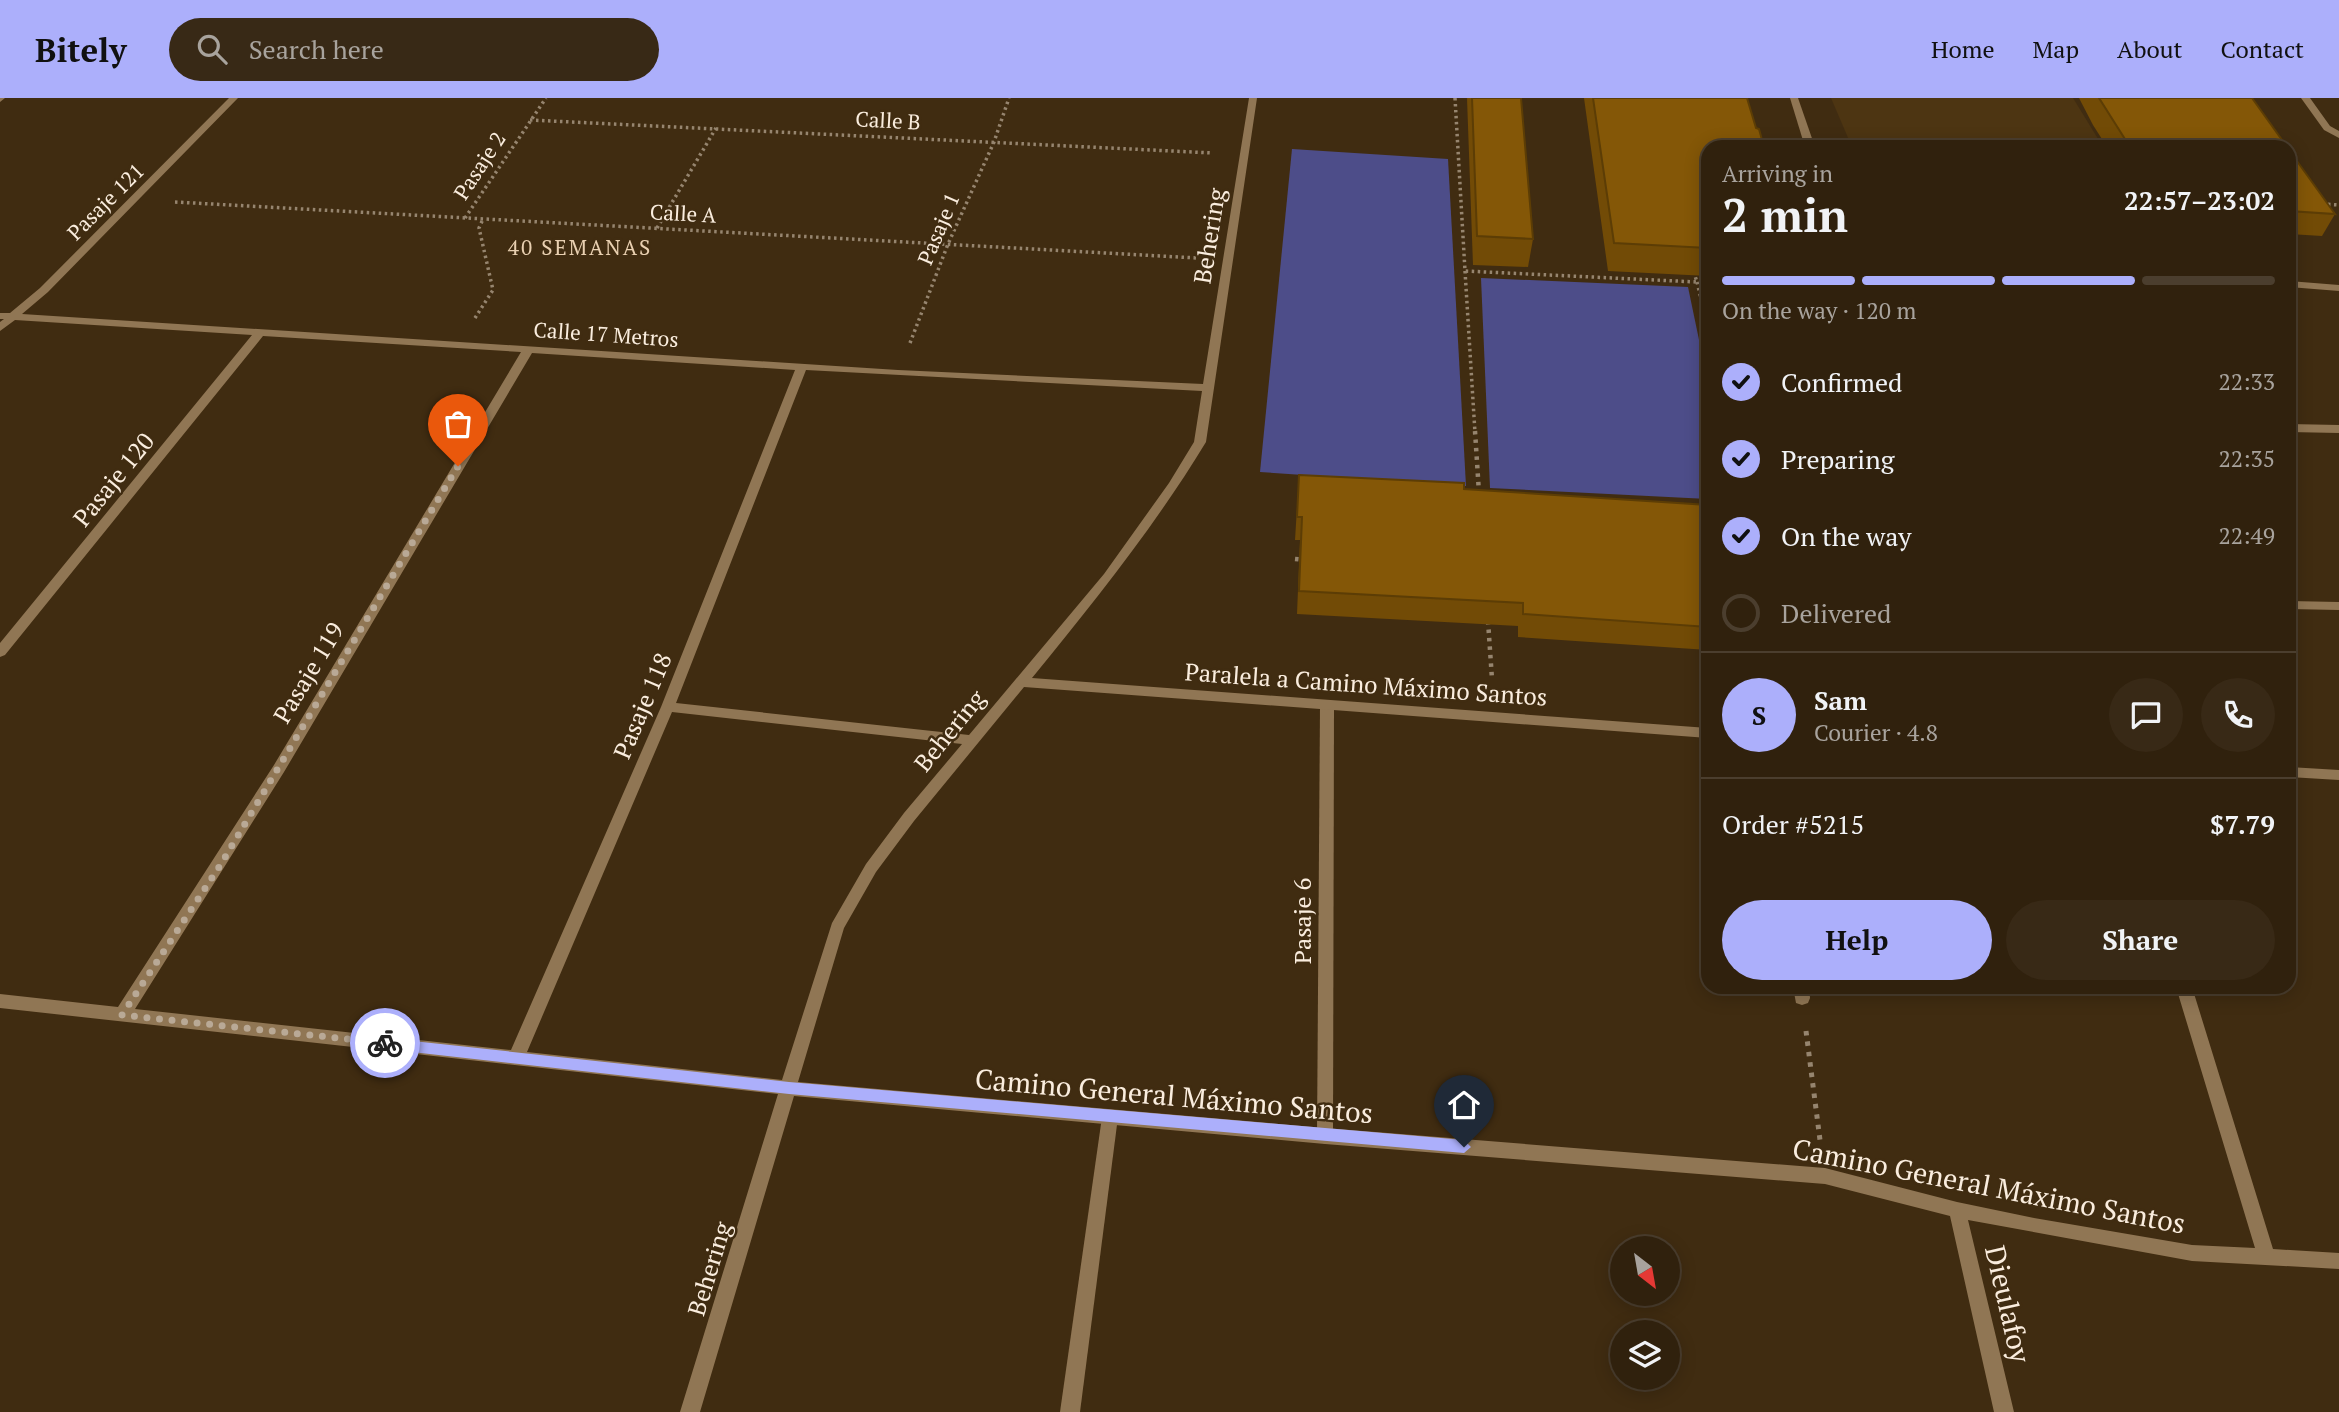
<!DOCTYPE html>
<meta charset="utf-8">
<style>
:root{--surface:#30210d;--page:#382916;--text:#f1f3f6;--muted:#a8a39d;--line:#4b3e2e;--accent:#acaffb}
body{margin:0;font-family:"PT Serif",serif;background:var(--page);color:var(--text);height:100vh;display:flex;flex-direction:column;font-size:26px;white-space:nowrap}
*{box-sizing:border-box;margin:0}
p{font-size:23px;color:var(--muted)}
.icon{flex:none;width:38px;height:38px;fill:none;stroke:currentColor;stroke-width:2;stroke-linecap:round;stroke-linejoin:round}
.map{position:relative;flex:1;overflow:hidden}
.drawer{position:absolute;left:1701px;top:42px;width:595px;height:854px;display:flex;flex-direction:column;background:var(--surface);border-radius:21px;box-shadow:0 4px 18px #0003,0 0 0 2px var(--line)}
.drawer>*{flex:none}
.needle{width:46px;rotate:149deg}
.fabs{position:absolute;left:1610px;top:1138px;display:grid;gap:14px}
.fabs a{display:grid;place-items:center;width:70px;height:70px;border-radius:50%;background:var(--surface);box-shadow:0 4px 18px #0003,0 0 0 2px var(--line);font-size:35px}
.pin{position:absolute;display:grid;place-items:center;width:60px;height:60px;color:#fff;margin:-72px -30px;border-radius:50% 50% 50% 0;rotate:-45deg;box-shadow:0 0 7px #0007}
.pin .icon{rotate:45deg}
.courier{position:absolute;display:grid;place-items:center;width:70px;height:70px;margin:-35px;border:5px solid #acaffb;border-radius:50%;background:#fff;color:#222;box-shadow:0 2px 9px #0007}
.summary em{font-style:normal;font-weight:800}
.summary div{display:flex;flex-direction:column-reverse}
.summary{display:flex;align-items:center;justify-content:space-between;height:119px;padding:0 21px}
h1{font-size:46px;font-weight:800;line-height:52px}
.bar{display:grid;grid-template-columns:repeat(4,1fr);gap:10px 7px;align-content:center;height:84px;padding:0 21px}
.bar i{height:9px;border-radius:5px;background:var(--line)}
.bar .selected{background:var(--accent)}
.bar p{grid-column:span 4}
.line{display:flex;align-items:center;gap:18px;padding:0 21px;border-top:2px solid var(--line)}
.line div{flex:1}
.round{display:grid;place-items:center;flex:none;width:74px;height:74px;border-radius:37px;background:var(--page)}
ol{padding:0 21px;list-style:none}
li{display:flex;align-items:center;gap:21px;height:77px}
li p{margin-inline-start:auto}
li .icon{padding:7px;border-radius:50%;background:var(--accent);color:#111;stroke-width:4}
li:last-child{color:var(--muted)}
li i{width:38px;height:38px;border:4px solid var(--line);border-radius:50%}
.button{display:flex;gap:14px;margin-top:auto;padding:14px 21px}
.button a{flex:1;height:80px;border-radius:42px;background:var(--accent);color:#111;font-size:28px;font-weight:800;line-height:80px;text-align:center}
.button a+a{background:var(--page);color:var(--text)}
header{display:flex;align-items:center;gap:42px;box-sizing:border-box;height:98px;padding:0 35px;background:var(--accent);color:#111}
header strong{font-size:33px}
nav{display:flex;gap:38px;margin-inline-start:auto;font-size:24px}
.search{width:490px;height:63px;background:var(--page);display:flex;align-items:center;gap:18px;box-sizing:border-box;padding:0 24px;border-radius:38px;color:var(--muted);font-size:26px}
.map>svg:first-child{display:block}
</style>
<header>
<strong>Bitely</strong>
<div class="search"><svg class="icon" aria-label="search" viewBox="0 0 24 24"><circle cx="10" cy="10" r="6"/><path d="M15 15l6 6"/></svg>Search here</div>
<nav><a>Home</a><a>Map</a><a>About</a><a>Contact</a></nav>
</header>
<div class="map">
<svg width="2339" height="1314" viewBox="0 0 2339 1314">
<rect width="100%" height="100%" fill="#402c11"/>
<path fill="#4d3512" d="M1831 0H2073L2103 49H1852Z"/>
<g fill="#4d4d89">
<path d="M1292 51 1448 61 1466 388 1260 374Z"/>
<path d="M1481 180 1688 189 1708 285V401L1490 390Z"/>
</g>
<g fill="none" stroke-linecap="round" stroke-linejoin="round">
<g stroke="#96856f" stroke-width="3.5" stroke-dasharray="2.5 3.5" stroke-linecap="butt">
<path d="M1455 0 1465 173 1697 184 1693 172"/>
<path d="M530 22 1213 55"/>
<path d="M175 104 1197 160"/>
<path d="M2322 106 2339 107"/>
<path d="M465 120 546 0"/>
<path d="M657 130 716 30"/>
<path d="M1465 173 1475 335"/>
<path d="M1697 184 1708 230"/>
<path d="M475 220 493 192 479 130 483 121"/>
<path d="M910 245 948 146 994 44 1009 0"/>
</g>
<g stroke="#96856f" stroke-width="4.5" stroke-dasharray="3.5 5" stroke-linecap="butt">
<path d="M1475 333 1479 395"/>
<path d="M1295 461 1305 462"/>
<path d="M1488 523 1492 581"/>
</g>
<path stroke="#96856f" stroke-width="5" stroke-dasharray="4.5 6" stroke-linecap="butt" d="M1806 933 1820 1042"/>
<g fill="#907654" fill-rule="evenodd">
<path d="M2289 503 2339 504V512L2289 511Z"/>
<path d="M1327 603 1334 608 1333 1038 1331 1043 1325 1046 1319 1043 1317 1038 1320 608Z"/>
<path d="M1793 889H1809L1810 900 1808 905 1802 907 1796 905Z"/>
<path d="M1110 1012 1116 1014 1118 1019 1080 1314H1060L1102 1019 1104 1014Z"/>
</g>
<g fill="#907654" fill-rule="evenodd">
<path d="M0 0H5L0 4Z"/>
<path d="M229 0H238L48 194 22 216 898 272 1203 286 1249 0H1257L1206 344C1155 428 1094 504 1032 580L1708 630V640L1024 589 914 723 876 774 844 830 798 984 1325 1030 1825 1070 1957 1104 2034 1120 2192 1147 2255 1150 2176 889H2192L2273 1151 2339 1155V1171L2192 1163 1968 1122 2014 1314H1994L1950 1118 1825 1086 1325 1046 794 998 700 1314H680L778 996 0 910V896L118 909 274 667 521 254 263 238 5 557 0 559V545L252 237 15 222 0 233V224L4 221H0V215H10L40 190ZM532 255 795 272 661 609 511 952 135 911 284 674ZM806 272 1202 293 1194 344 1169 385 1104 476 969 637 676 605ZM672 614 962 646 904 715 866 766 832 825 782 982 527 954Z"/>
<path d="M1790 0H1798L1815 49H1805Z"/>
<path d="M2301 0H2310L2330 28 2339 33V40L2324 32Z"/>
<path d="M2289 183 2339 187V193L2289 189Z"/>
<path d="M2289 326 2339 327V335L2289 334Z"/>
<path d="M2289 669 2339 672V682L2289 679Z"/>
</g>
</g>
<g fill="#724b06">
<path d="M1467 0H1521L1533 141 1528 169 1473 167Z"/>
<path d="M1584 0H1747L1708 49V178L1608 173Z"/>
<path d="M2079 0H2252L2287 49H2107L2093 27Z"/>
<path d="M2289 52 2335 116 2322 138 2289 136Z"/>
<path d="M1299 377 1464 391 1708 407V552L1518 539V528L1297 516 1300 442H1295Z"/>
</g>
<g fill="#845707" stroke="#5c3d05" stroke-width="2">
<path d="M1472 0H1521L1533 141 1477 138Z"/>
<path d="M1593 0H1747L1756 30 1759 31 1764 49H1708V150L1614 145Z"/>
<path d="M2099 0H2252L2287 49H2130Z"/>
<path d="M2289 52 2335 116 2289 113Z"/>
<path d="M1299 377 1464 385V391L1708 407V529L1523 516V505L1299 493 1302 419H1297Z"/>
</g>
<path fill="#acaffb" d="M385 940 789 984 1464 1042 1471 1049 1464 1055 789 996 385 951 378 945Z"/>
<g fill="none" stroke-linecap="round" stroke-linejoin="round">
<path stroke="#b9a996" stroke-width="7" stroke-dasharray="0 12.6" d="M385 945 122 917 221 766 458 368"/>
</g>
<g text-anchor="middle" stroke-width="5" stroke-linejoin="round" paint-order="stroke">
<g font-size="21" fill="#faedde" stroke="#402c11">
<text transform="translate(888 23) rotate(3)" y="7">Calle B</text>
<text transform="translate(480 68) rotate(-57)" y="7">Pasaje 2</text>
<text transform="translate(106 104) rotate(-45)" y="7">Pasaje 121</text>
<text transform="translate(683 116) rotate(3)" y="7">Calle A</text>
<text transform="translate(939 131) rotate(-67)" y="7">Pasaje 1</text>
<text transform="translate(606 237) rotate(4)" y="7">Calle 17 Metros</text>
</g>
<g font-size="21" letter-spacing="2" fill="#e9d0b1" stroke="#402c11">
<text x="580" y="157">40 SEMANAS</text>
</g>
<g font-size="24" fill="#faedde" stroke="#402c11">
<text transform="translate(1210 138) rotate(-81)" y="8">Behering</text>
<text transform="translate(114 382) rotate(-51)" y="8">Pasaje 120</text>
<text transform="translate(309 575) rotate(-59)" y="8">Pasaje 119</text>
<text transform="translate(1366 587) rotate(4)" y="8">Paralela a Camino Máximo Santos</text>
<text transform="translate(643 608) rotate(-67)" y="8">Pasaje 118</text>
<text transform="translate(950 633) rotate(-51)" y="8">Behering</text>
<text transform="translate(1303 823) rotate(-90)" y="8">Pasaje 6</text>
<text transform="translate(710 1171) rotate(-73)" y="8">Behering</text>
</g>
<g font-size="28" fill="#faedde" stroke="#402c11">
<text transform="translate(1174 998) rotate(5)" y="10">Camino General Máximo Santos</text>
<text transform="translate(1989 1088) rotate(11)" y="10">Camino General Máximo Santos</text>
<text transform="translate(2008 1206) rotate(77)" y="10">Dieulafoy</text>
</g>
</g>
</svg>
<div class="fabs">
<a><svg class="needle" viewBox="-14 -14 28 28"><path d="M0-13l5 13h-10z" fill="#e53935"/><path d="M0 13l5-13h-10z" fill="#a8a39d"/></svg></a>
<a><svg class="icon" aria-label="layers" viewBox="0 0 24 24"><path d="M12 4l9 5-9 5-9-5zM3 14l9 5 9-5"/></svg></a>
</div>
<div class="pin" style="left:458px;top:368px;background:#ea580c"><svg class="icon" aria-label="bag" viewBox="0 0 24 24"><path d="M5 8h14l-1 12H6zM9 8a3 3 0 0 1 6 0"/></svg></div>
<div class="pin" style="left:1464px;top:1049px;background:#1f2937"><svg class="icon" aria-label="home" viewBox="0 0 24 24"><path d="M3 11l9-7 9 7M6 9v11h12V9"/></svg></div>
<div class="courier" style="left:385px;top:945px"><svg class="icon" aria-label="bike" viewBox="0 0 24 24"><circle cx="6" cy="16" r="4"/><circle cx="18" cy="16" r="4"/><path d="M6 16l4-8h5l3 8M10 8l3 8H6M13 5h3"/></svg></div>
<section class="drawer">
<div class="summary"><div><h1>2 min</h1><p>Arriving in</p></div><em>22:57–23:02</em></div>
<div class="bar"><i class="selected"></i><i class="selected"></i><i class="selected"></i><i></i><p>On the way · 120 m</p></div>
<ol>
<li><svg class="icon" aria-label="check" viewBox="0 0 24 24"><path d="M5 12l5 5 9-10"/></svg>Confirmed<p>22:33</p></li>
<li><svg class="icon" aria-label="check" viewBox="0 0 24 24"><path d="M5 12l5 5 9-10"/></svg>Preparing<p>22:35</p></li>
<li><svg class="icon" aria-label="check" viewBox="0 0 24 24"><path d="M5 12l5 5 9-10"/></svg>On the way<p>22:49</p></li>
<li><i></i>Delivered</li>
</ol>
<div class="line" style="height:126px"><b class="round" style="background:var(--accent);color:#111">S</b><div><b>Sam</b><p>Courier · 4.8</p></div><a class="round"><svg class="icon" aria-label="chat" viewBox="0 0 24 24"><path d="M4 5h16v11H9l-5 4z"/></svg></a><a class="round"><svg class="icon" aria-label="phone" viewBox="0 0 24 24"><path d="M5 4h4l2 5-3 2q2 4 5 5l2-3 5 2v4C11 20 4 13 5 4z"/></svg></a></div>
<div class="line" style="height:91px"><div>Order #5215</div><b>$7.79</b></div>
<div class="button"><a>Help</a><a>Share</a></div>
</section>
</div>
